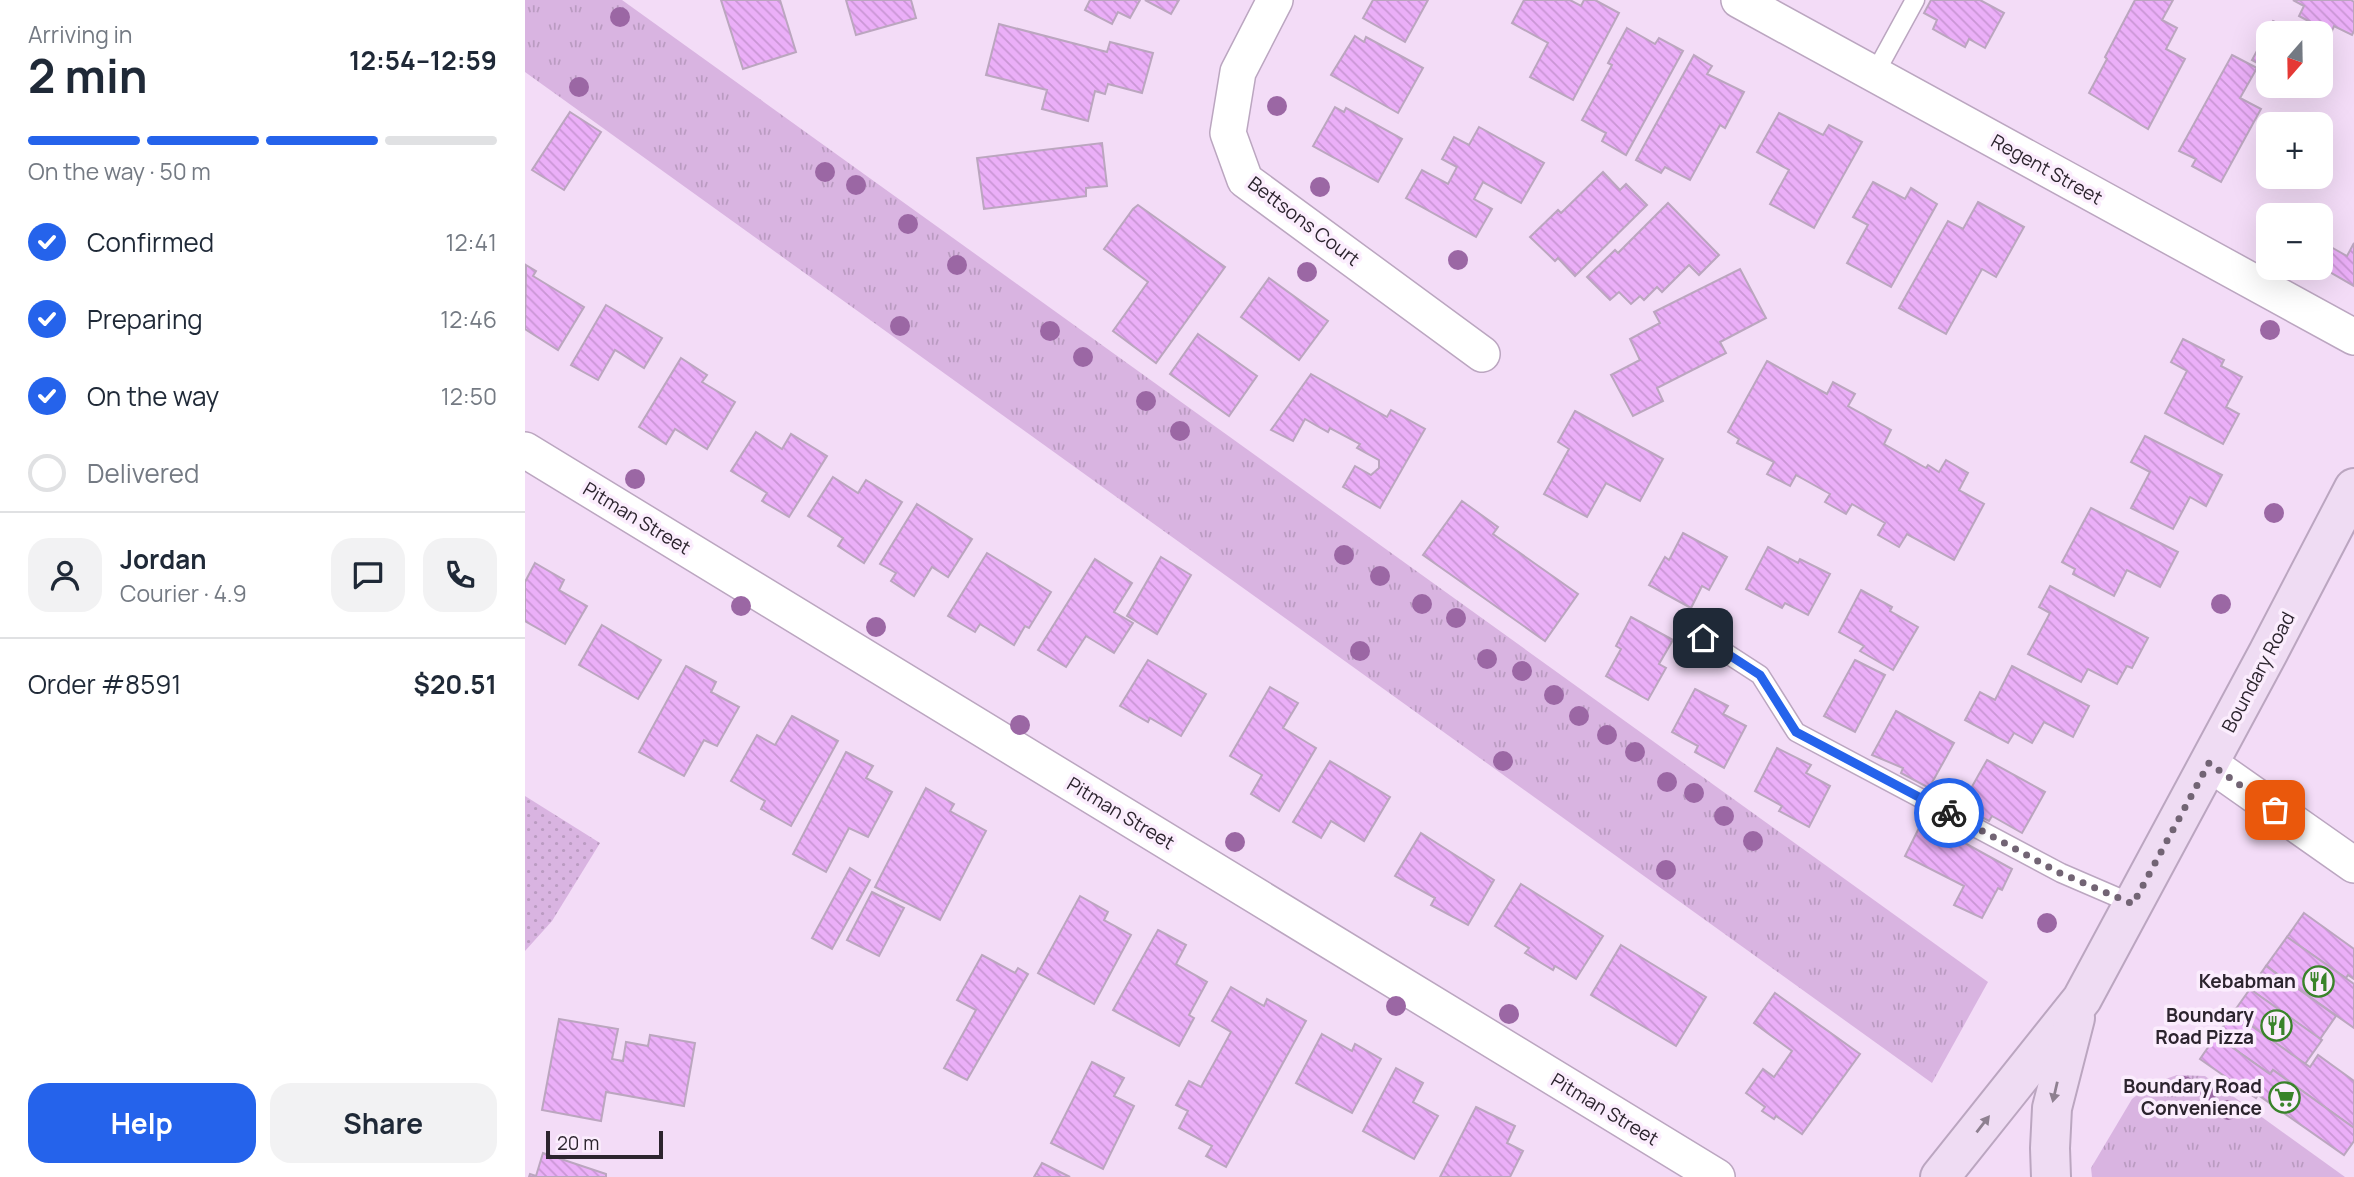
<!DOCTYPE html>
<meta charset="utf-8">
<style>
:root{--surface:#fff;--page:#f2f2f3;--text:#1f2937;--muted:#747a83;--line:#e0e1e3;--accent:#2563eb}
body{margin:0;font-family:Manrope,sans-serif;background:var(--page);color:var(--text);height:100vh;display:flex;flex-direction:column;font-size:26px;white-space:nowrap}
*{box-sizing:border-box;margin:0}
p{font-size:23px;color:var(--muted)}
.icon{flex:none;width:38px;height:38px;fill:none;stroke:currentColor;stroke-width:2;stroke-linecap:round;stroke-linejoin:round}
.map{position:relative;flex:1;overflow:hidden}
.sheet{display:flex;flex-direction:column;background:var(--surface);width:525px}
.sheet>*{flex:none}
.needle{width:46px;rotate:200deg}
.fabs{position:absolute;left:1731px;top:21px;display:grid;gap:14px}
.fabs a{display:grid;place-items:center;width:77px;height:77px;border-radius:14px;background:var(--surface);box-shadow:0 7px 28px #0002;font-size:35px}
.scale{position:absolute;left:21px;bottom:18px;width:117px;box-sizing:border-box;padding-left:7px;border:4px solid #2c242e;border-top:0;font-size:19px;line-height:24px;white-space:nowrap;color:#2c242e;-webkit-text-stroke:5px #fbedfd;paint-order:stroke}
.pin{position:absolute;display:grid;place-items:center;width:60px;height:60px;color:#fff;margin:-30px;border-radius:14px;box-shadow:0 4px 10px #0006}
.courier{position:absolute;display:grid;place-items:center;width:70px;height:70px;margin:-35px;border:5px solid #2563eb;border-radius:50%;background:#fff;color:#222;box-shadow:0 2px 9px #0007}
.summary em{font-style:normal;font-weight:700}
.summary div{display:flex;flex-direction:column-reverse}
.summary{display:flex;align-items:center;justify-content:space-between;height:119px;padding:0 28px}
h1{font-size:46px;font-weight:700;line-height:52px}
.bar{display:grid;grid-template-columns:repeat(4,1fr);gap:10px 7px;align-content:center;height:84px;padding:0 28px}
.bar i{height:9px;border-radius:5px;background:var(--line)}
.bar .on{background:var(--accent)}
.bar p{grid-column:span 4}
.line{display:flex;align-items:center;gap:18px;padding:0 28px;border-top:2px solid var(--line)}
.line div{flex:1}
.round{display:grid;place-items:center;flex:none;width:74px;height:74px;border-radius:21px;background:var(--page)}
ol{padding:0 28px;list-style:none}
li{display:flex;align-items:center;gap:21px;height:77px}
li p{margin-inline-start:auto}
li .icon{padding:7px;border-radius:50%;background:var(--accent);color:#fff;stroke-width:4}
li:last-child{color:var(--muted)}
li i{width:38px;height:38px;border:4px solid var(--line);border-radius:50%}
.button{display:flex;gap:14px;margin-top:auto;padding:14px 28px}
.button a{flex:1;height:80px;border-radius:21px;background:var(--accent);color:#fff;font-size:28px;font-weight:700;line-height:80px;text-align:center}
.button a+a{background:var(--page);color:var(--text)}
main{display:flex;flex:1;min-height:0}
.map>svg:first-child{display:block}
</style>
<main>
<section class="sheet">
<div class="summary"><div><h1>2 min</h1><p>Arriving in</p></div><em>12:54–12:59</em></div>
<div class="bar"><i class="on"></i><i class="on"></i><i class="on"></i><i></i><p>On the way · 50 m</p></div>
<ol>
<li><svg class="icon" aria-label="check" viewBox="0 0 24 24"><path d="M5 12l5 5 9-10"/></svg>Confirmed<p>12:41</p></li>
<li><svg class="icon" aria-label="check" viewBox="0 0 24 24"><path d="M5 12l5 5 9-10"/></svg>Preparing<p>12:46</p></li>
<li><svg class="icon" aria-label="check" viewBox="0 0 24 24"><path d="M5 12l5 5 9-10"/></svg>On the way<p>12:50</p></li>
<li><i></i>Delivered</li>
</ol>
<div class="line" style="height:126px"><a class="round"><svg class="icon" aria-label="person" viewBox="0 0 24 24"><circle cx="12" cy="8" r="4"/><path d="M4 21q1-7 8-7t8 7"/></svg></a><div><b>Jordan</b><p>Courier · 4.9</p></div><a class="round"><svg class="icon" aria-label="chat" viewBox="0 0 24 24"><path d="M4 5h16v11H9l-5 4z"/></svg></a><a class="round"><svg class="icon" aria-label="phone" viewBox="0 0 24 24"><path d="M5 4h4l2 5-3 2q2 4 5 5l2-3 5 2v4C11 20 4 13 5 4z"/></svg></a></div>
<div class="line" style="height:91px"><div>Order #8591</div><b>$20.51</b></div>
<div class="button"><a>Help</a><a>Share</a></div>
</section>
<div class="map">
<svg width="1829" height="1177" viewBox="0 0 1829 1177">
<defs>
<pattern id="grass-tufts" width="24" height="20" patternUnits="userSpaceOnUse" patternTransform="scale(1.75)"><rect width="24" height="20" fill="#d9b4e1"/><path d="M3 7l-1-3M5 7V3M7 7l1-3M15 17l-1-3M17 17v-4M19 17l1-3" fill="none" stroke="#ba9bc1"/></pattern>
<pattern id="park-dots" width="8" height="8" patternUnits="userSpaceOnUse" patternTransform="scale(1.75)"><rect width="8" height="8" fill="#d9b4e1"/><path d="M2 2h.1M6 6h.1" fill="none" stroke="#ba9bc1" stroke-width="1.8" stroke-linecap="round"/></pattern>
<pattern id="building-back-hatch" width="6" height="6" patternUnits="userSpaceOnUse" patternTransform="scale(1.75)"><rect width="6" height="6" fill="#ebaff8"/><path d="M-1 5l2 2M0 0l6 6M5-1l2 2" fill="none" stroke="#ca96d5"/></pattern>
</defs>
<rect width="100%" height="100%" fill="#f3dcf7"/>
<g fill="url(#grass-tufts)">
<path d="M0 0H97L1463 982 1407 1083 0 72Z"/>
<path d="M1652 1075 1680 1076 1820 1177H1567L1566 1168 1607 1099 1626 1084Z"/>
</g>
<path fill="url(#park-dots)" d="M0 796 75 843 27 921 0 951Z"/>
<g fill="url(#building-back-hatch)" stroke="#bba6bf" stroke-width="2">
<path d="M196 0H255L271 52 218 69Z"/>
<path d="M321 0H386L391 18 331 35Z"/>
<path d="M565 0H615L605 18 593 12 587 24 560 10Z"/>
<path d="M620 0H654L646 14Z"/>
<path d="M848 0H903L880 42 838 18Z"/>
<path d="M999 0H1045L1056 6 1059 0H1070L1094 13 1048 100 1005 77 1023 43 987 23Z"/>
<path d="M1406 0H1455L1479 13 1460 48 1444 39 1440 47 1408 29 1412 20 1399 13Z"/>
<path d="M1610 0H1648L1637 20 1652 28 1641 49 1660 59 1623 129 1564 93 1582 59 1580 57Z"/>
<path d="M1768 0H1826L1829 2V31L1827 35 1809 26 1806 33 1774 16 1779 6Z"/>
<path d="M1748 21 1772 33H1743V69L1727 60Z"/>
<path d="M474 24 582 52 585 42 628 53 617 93 583 84 580 94 570 91 563 121 517 109 522 90 461 75Z"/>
<path d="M1102 28 1130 44 1134 38 1158 51 1101 155 1077 141 1081 133 1057 120 1087 65 1083 63Z"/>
<path d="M830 36 839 42 841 37 898 68 873 113 806 75Z"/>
<path d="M1169 55 1187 66 1182 74 1219 92 1200 128 1195 125 1165 180 1140 167 1136 173 1111 160Z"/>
<path d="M1707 55 1732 68 1715 98 1736 109 1696 182 1667 166 1671 159 1654 151Z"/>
<path d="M810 107 819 112 821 108 877 139 853 182 788 146Z"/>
<path d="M45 112 76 132 39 190 7 170Z"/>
<path d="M1254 113 1298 135 1304 125 1337 142 1289 228 1245 204 1264 170 1232 152Z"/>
<path d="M954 127 1019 163 996 203 958 182 949 199 967 209 951 237 881 198 897 170 923 184 932 167 917 159 929 137 944 145Z"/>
<path d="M577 143 582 186 561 188V196L459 209 452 158Z"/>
<path d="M1078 172 1095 190 1101 184 1122 205 1050 276 1033 258 1030 261 1005 237 1033 210 1036 213Z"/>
<path d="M1348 182 1380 199 1386 188 1412 204 1366 287 1322 263 1343 225 1328 217Z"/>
<path d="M1453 202 1499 227 1471 277 1457 269 1421 334 1374 308 1423 221 1438 229Z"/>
<path d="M1143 203 1194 255 1174 275 1164 265 1137 292 1132 287 1119 300 1115 296 1106 304 1094 292 1085 300 1062 277 1090 250 1093 253Z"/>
<path d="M613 205 700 267 631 363 588 331 623 282 579 249 608 209Z"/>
<path d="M1797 242 1822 256 1829 243V286L1796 267Z"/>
<path d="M1 265 11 271 8 276 59 307 33 350 0 329Z"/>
<path d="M1215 269 1241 318 1195 342 1201 353 1132 388 1138 401 1108 416 1086 375 1115 360 1105 339 1135 323 1129 312Z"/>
<path d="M744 278 803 321 774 360 716 317Z"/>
<path d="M81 305 137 338 119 368 90 350 73 380 46 365Z"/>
<path d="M673 334 732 376 704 416 645 374Z"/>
<path d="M1658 339 1699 360 1696 366 1717 377 1701 407 1714 414 1698 444 1640 413 1662 371 1646 362Z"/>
<path d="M156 358 182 375 177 382 210 402 182 449 150 429 141 444 114 427Z"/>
<path d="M1242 361 1302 394 1308 382 1330 394 1323 406 1366 430 1359 444 1401 468 1403 465 1414 472 1421 460 1443 473 1434 490 1459 504 1429 560 1382 534 1374 547 1353 535 1360 523 1327 504 1321 514 1300 502 1305 494 1271 475 1265 486 1242 474 1249 462 1212 443 1214 439 1203 432Z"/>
<path d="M786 374 862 417 866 410 900 429 855 508 818 487 830 466 846 475 854 468V460L832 448 835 444 805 428 803 432 780 419 768 441 746 430Z"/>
<path d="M1050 411 1138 459 1115 501 1081 483 1062 517 1019 494 1044 449 1033 442Z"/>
<path d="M231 432 257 449 266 434 302 456 264 517 237 501 242 493 206 471Z"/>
<path d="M1620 436 1697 475 1681 506 1665 497 1648 529 1606 508 1625 472 1606 462Z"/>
<path d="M308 477 333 493 341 480 377 502 339 563 313 546 318 538 283 516Z"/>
<path d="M937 501 973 527 968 534 1053 594 1020 641 898 555Z"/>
<path d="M392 504 447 539 423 577 407 567 389 596 366 581 371 573 355 564Z"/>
<path d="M1566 508 1653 552 1635 587 1602 570 1589 596 1548 574 1550 569 1537 562Z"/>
<path d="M1158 533 1202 557 1184 590 1177 586 1166 608 1124 585 1140 557 1144 560Z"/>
<path d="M1243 547 1273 563 1275 559 1305 574 1283 615 1260 603 1257 608 1221 589Z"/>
<path d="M462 553 526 592 504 628 500 626 489 645 455 624 450 632 423 616Z"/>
<path d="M636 557 666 575 632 634 602 616Z"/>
<path d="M570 559 607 583 589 612 608 623 589 653 561 636 541 667 513 650Z"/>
<path d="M10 563 39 580 34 590 62 606 40 644 0 621V582Z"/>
<path d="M1525 586 1623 638 1607 668 1602 666 1592 684 1563 669 1556 682 1503 654 1525 613 1514 607Z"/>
<path d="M1336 590 1367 607 1365 611 1393 627 1368 670 1335 651 1339 646 1314 632Z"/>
<path d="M1106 617 1148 640 1134 664 1141 668 1123 700 1081 676 1096 649 1091 646Z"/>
<path d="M77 625 136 660 113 699 54 665Z"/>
<path d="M623 660 681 694 656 736 625 718 623 722 595 706Z"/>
<path d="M1330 660 1360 675 1330 732 1299 716Z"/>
<path d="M161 666 191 682 186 692 214 707 192 746 179 740 159 776 114 752Z"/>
<path d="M1487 666 1564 706 1548 737 1519 722 1507 743 1489 733 1483 743 1440 720 1455 692 1470 700Z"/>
<path d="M745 687 773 703 758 728 791 748 754 811 726 794 737 775 705 756Z"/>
<path d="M1170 689 1203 706 1198 714 1221 726 1199 768 1170 752 1173 746 1147 732Z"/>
<path d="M1371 711 1429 743 1404 788 1376 773 1378 768 1347 755Z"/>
<path d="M267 716 313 741 266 826 236 809 240 801 206 781 232 735 250 745Z"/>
<path d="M1252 748 1286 765 1281 773 1305 786 1284 827 1254 811 1257 806 1230 791Z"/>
<path d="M321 752 348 766 341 778 367 792 343 837 324 828 301 872 268 854Z"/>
<path d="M1462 760 1520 792 1497 833 1467 816 1464 821 1436 806Z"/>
<path d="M805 761 865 797 839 841 806 821 796 838 768 822Z"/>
<path d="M401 788 429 804 425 811 461 831 415 920 350 887Z"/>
<path d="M1398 820 1487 869 1477 890 1473 888 1457 918 1429 905 1439 886 1380 856Z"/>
<path d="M896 833 969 880 943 925 906 905 910 898 870 876Z"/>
<path d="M325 868 345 880 307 949 287 938Z"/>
<path d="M996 884 1078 936 1051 979 1030 966 1028 970 1000 953 1004 948 970 926Z"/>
<path d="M347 892 379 908 354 956 322 940Z"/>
<path d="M555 896 583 912 579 920 606 935 569 1004 513 973Z"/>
<path d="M1779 913 1829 949V979L1823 975 1821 978 1762 937Z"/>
<path d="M633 930 661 945 651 964 682 982 664 1015 669 1018 654 1046 588 1010Z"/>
<path d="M1762 937 1829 984V1028L1741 966Z"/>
<path d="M1096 945 1181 997 1151 1046 1066 995Z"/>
<path d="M457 955 490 973 493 968 503 974 442 1080 419 1068 451 1010 432 1000Z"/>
<path d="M1741 966 1811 1016 1795 1039 1725 989Z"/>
<path d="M706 987 739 1006 742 999 781 1021 701 1167 681 1156 687 1146 654 1128 663 1111 651 1105 664 1081 676 1087 706 1032 687 1021Z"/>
<path d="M1725 989 1797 1040 1780 1064 1708 1013Z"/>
<path d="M1250 993 1335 1054 1277 1134 1251 1116 1249 1119 1237 1111 1240 1107 1221 1093 1238 1069 1249 1077 1267 1051 1229 1023Z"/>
<path d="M1708 1013 1785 1067 1793 1055 1829 1081V1128L1748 1070 1745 1074 1691 1036Z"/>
<path d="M34 1019 93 1029 87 1059 98 1061 101 1042 123 1046 125 1035 170 1043 159 1106 81 1092 76 1121 17 1110Z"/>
<path d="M797 1034 827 1051 830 1044 856 1059 827 1113 771 1083Z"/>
<path d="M1691 1036 1745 1074 1748 1070 1829 1128V1141L1819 1155 1733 1095 1731 1098 1675 1059Z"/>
<path d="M567 1062 599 1078 589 1096 609 1106 578 1169 526 1143Z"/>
<path d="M871 1068 898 1083 888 1102 913 1116 889 1159 838 1131Z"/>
<path d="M951 1107 990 1126 982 1143 998 1151 985 1177H915Z"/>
<path d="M18 1153 81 1174V1177H4L5 1174 11 1176Z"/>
<path d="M517 1163 545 1177H509Z"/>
</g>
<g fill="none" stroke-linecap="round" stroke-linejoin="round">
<defs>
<g id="lane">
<path d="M1349 75 1390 0"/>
<path d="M1178 638 1235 675 1271 732 1536 873 1608 904"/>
</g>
<g id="street">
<path d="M750 0 713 72 703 133 720 180 957 354"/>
<path d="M1214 0 1829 337"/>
<path d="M0 450 1192 1177"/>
<path d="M1684 763 1829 865"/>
</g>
<g id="secondary">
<path d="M1415 1177 1557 999 1743 653 1829 488"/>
<path d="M1526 1177 1525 1148 1527 1108 1550 1018"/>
</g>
</defs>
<use href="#lane" stroke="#bba6c0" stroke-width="21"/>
<use href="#street" stroke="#bba6c0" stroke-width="38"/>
<use href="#secondary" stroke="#bba6c0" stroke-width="42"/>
<use href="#lane" stroke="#fff" stroke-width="18"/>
<use href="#street" stroke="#fff" stroke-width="35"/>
<use href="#secondary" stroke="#efdcf3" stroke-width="38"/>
</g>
<g fill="#9b67a4">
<circle cx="95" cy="17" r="10"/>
<circle cx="54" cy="87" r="10"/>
<circle cx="752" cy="106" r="10"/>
<circle cx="300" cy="172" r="10"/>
<circle cx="331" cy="185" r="10"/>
<circle cx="795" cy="187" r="10"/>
<circle cx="383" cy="224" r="10"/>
<circle cx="933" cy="260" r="10"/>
<circle cx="432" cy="265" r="10"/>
<circle cx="782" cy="272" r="10"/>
<circle cx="375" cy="326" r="10"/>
<circle cx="1745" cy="330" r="10"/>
<circle cx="525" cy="331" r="10"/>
<circle cx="558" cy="357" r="10"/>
<circle cx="621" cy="401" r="10"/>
<circle cx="655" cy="431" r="10"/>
<circle cx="110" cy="479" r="10"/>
<circle cx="1749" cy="513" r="10"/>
<circle cx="819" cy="555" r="10"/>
<circle cx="855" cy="576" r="10"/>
<circle cx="897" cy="604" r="10"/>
<circle cx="1696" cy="604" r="10"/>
<circle cx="216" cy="606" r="10"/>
<circle cx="931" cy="618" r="10"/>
<circle cx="351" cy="627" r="10"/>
<circle cx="835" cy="651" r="10"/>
<circle cx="962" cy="659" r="10"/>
<circle cx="997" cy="671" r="10"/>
<circle cx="1029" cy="695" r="10"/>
<circle cx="1054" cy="716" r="10"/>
<circle cx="495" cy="725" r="10"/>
<circle cx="1082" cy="735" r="10"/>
<circle cx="1110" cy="752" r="10"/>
<circle cx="978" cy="761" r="10"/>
<circle cx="1142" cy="782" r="10"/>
<circle cx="1169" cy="793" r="10"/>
<circle cx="1199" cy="816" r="10"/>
<circle cx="1228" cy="841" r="10"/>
<circle cx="710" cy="842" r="10"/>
<circle cx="1141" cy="870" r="10"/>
<circle cx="1522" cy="923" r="10"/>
<circle cx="871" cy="1006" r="10"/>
<circle cx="984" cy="1014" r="10"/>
<circle cx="1659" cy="1086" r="10"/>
<circle cx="1684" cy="1090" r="10"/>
<circle cx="1703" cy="1110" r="10"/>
</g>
<defs><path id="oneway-solid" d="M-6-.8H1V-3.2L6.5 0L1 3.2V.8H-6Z" transform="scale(1.75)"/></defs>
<g fill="#8e8090">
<use href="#oneway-solid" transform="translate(1530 1092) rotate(103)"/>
<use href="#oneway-solid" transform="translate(1458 1124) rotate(-52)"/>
</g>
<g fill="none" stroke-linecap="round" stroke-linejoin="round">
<path stroke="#726474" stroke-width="7" stroke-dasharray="0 12.6" d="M1424 813 1535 873 1608 904 1684 763 1750 810"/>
<path stroke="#2563eb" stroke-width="9" d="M1178 638 1235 675 1271 732 1424 813"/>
</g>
<defs>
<symbol id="restaurant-ring" viewBox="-11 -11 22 22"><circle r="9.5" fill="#fbedfd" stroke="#39832a" stroke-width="1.5"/><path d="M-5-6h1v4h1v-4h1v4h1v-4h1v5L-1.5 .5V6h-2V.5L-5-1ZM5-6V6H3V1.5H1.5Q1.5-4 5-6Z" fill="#39832a"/></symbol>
<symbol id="supermarket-ring" viewBox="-11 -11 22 22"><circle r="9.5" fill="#fbedfd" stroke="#39832a" stroke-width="1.5"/><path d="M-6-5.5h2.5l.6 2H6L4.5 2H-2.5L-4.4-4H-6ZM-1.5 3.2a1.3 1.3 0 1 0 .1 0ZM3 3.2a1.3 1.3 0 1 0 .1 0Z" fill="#39832a"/></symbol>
</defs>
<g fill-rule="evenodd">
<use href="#restaurant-ring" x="1776" y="964" width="35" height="35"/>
<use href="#restaurant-ring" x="1734" y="1008" width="35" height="35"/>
<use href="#supermarket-ring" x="1742" y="1080" width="35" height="35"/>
</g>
<g text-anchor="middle" stroke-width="7" stroke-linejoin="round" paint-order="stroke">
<g font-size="19" fill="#2c242e" stroke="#fbedfd">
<text transform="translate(1522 169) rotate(29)" y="7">Regent Street</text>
<text transform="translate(779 221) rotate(37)" y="7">Bettsons Court</text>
<text transform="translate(112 518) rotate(31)" y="7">Pitman Street</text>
<text transform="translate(1733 672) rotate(-62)" y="7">Boundary Road</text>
<text transform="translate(596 813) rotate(31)" y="7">Pitman Street</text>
<text transform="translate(1080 1109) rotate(31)" y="7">Pitman Street</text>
</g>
<g font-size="19" font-weight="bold" fill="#2c242e" stroke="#fbedfd" text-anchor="end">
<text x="1771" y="988">Kebabman</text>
<text x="1729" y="1022">Boundary<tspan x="1729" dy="22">Road Pizza</tspan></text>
<text x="1737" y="1093">Boundary Road<tspan x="1737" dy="22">Convenience</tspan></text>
</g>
</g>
</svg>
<div class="fabs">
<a><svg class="needle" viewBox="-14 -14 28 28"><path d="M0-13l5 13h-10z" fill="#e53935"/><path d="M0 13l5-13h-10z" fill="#747a83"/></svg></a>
<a>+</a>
<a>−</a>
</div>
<div class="scale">20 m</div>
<div class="pin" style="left:1750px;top:810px;background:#ea580c"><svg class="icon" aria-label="bag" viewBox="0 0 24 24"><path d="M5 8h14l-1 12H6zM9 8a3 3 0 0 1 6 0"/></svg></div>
<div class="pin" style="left:1178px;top:638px;background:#1f2937"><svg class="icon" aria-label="home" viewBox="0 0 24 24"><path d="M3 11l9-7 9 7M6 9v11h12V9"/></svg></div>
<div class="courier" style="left:1424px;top:813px"><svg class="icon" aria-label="bike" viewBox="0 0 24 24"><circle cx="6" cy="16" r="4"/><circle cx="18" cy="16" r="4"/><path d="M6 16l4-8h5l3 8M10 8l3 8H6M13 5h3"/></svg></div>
</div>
</main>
